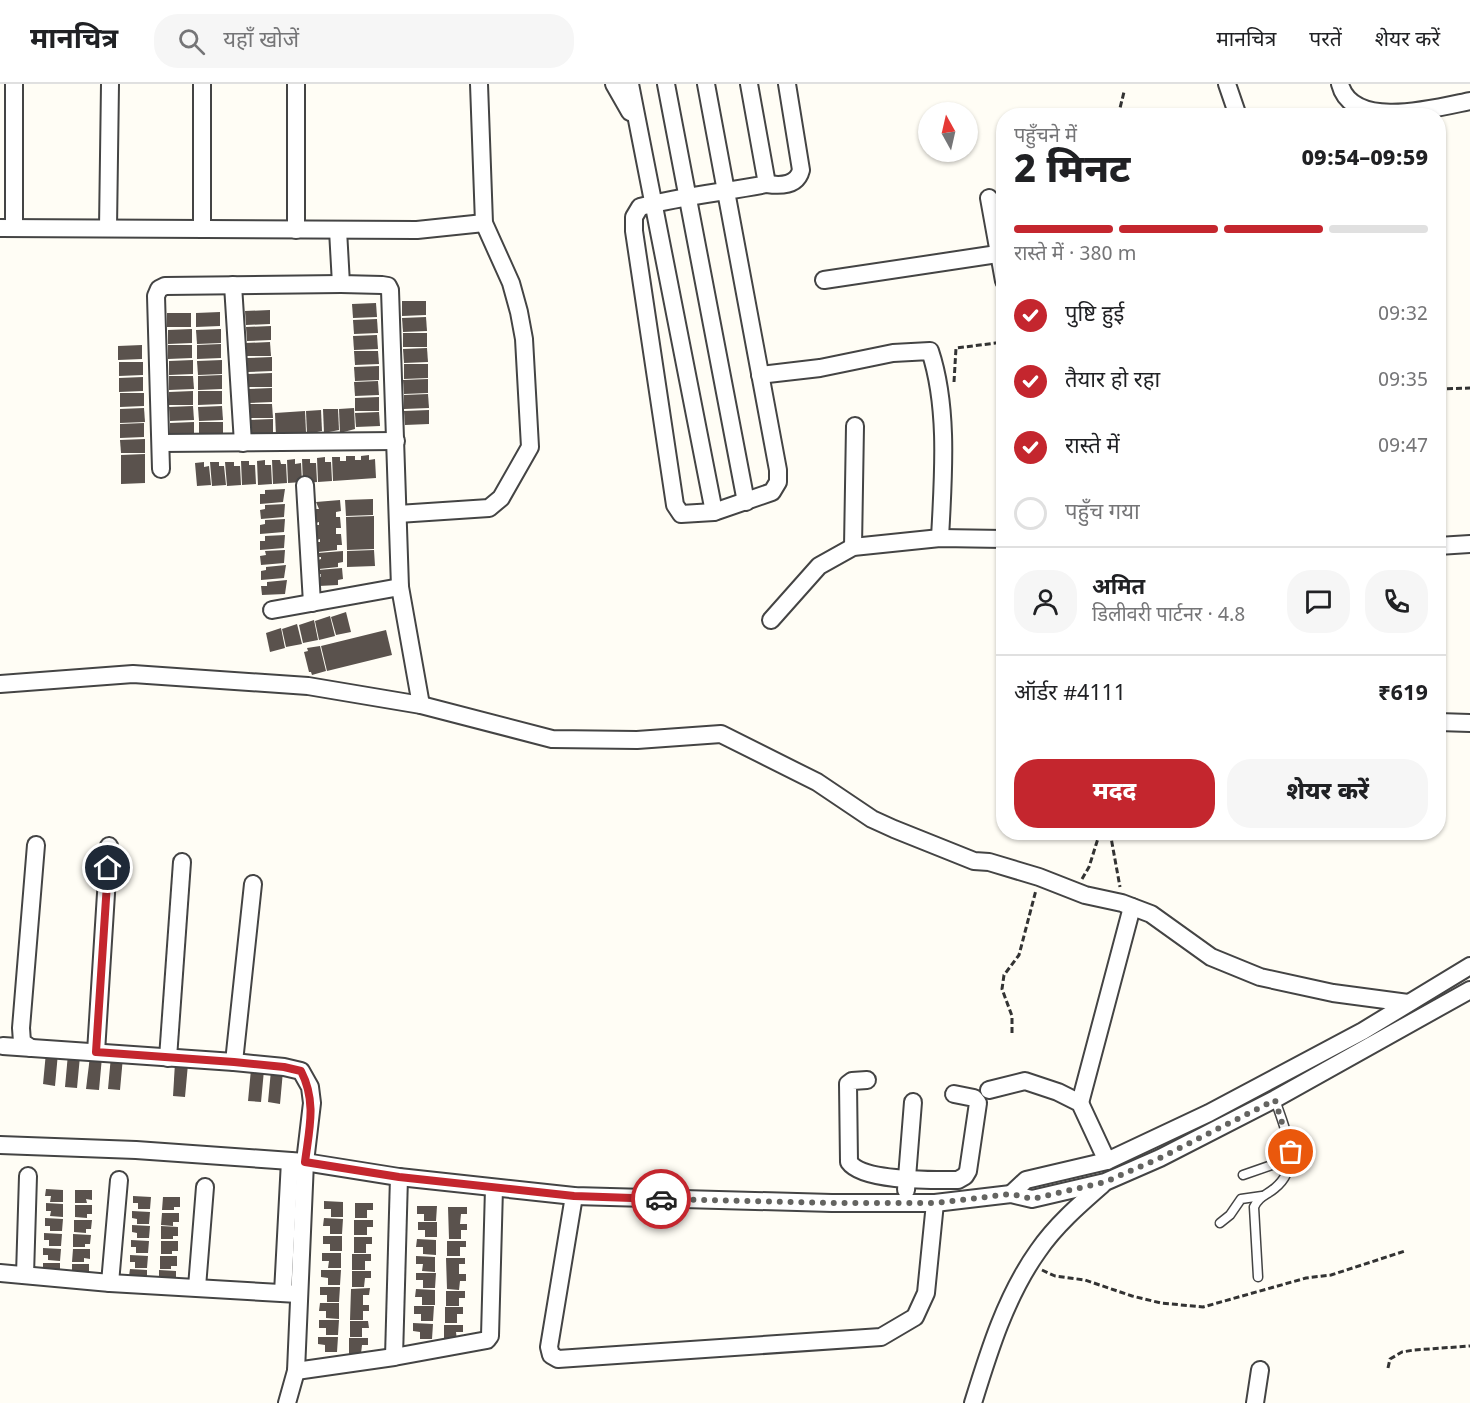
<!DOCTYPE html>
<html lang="hi">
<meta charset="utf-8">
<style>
:root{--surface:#fff;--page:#f6f6f6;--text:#202124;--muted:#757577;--line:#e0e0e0;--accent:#c4262e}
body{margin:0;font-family:Georgia,"Noto Sans Devanagari",serif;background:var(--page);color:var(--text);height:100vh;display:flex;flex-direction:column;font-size:22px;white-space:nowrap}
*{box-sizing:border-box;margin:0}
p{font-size:20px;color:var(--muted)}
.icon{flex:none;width:33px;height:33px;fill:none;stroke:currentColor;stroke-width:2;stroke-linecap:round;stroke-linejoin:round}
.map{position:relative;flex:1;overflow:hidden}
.panel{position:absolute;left:996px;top:24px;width:450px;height:732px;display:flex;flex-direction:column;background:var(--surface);border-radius:24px;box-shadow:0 2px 4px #0004}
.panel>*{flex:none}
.needle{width:39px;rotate:352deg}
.controls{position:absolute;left:918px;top:18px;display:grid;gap:12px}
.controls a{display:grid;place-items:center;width:60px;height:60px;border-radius:50%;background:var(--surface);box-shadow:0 2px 4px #0004;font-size:30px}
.pin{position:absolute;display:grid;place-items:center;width:51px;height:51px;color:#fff;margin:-26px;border:3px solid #fff;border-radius:50%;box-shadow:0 2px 6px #0007}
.courier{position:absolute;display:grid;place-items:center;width:60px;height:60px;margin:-30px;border:4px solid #c4262e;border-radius:50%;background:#fff;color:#222;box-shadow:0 2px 8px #0007}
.head em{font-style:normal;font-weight:800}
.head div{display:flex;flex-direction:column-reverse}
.head{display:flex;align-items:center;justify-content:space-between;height:102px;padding:0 18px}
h1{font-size:39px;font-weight:800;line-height:45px}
.bar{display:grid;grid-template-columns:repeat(4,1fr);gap:9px 6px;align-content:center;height:72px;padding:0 18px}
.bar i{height:8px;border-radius:4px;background:var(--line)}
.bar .current{background:var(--accent)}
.bar p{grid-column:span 4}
.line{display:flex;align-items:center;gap:15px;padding:0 18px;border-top:2px solid var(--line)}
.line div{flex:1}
.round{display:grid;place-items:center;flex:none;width:63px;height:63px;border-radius:24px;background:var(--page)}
ol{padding:0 18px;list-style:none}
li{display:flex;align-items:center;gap:18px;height:66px}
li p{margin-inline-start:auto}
li .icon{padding:6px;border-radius:50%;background:var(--accent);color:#fff;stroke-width:4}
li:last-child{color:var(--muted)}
li i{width:33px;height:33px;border:3px solid var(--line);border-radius:50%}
.primary-button{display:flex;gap:12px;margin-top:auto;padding:12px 18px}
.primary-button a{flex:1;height:69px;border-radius:24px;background:var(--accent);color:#fff;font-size:24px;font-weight:800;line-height:69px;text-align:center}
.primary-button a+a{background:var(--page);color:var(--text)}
header{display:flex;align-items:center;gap:36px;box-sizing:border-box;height:84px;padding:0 30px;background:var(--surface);border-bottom:2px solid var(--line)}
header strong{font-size:28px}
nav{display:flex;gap:33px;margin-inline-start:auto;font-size:21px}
.search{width:420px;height:54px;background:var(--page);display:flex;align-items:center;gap:15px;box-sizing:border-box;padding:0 21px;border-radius:24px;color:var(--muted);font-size:22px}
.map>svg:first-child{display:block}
</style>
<header>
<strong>मानचित्र</strong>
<div class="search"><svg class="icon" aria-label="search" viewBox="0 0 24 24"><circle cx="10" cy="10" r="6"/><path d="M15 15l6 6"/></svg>यहाँ खोजें</div>
<nav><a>मानचित्र</a><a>परतें</a><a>शेयर करें</a></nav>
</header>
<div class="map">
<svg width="1470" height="1319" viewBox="0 0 1470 1319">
<rect width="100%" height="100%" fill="#fffdf5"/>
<g fill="#5a524d">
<path d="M402 217H426V231L402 232Z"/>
<path d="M376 219 377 233 353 234 352 220Z"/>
<path d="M270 226V240L246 241 245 227Z"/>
<path d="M220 228V242L196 243V229Z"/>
<rect x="167" y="229" width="24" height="14"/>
<path d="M426 233 427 247 403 248 402 234Z"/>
<path d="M377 235 378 249 354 250 353 236Z"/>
<path d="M271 242V256L247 257 246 243Z"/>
<path d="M192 245V259L168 260V246Z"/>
<path d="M221 245V259L197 260 196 246Z"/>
<rect x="403" y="249" width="24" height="14"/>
<path d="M377 251 378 265 354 266 353 252Z"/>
<path d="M270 258 271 272H247L246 259Z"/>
<path d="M221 260V274L197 275V261Z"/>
<path d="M142 261V275L118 276V262Z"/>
<path d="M168 261H192V274L168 275Z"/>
<path d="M427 264 428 278 404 279 403 265Z"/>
<path d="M354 267H378L379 280 355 281Z"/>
<path d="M272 273V287L248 288 247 274Z"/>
<path d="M193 276V290L169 291V277Z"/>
<path d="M222 276V290L198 291 197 277Z"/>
<path d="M119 278H143V291L119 292Z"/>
<path d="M404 280H428V294L404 295Z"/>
<path d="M379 282V296L355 297 354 283Z"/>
<path d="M272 289V303H248V290Z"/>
<path d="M222 291V305L198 306V292Z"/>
<path d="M169 292H193L194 305 169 306Z"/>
<path d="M143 293V307L119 308V294Z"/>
<path d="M428 295V309L404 310 403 296Z"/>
<path d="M378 297 379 311 355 312 354 298Z"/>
<path d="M272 304V318L248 319V305Z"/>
<path d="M193 307V321H169V308Z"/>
<path d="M198 307H222V320L198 321Z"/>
<path d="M120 309H144V322L120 323Z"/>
<path d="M428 310 429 324 404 325V311Z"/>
<path d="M379 313V327H355V314Z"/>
<path d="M248 320H272L273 334H249Z"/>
<path d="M193 322 194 336 170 337 169 323Z"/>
<path d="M222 322 223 336 199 337 198 323Z"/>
<path d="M144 324 145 338 120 339V325Z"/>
<path d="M354 324 355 345 340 349 339 325Z"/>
<path d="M323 325H338L339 346 324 349Z"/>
<path d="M321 326 322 347 307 350 306 327Z"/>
<path d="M429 326V340L405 341 404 327Z"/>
<path d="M305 327 306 348 276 352 275 329Z"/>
<path d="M379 328 380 342 356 343 355 329Z"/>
<path d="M273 335V349L249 350 248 336Z"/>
<path d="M194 338V352L170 353V339Z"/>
<path d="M199 338H223V351L199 352Z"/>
<path d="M144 339V353L120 354V340Z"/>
<path d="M145 355V369H121L120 356Z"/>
<path d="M145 370V399L121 400V371Z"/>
<path d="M369 371V376L375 375 376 394 333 397 332 373H340V377H346V386V372H355V376H361V372Z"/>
<path d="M325 373V378H331L332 397 318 398 317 374Z"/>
<path d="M295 375V380L301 379 302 398 288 399 287 376Z"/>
<path d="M302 375H310V379H316L317 398 303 399Z"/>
<path d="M265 376V381H271L272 400 258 401 257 377Z"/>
<path d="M272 376H280L281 380H286L287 399 273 400Z"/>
<path d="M241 377H249V381H255L256 400 242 401Z"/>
<path d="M204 378V383L209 382 211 401 197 402 195 379Z"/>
<path d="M210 378H219V382H224L226 401 212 402Z"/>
<path d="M225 378H234V382H240L241 401 227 402Z"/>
<path d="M285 405 283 418 260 420V410H265V406Z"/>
<path d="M373 415V431L346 432 345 416Z"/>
<path d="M340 416 341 427 336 428V433H340L341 444H336V450H341L342 461H337V466L318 468 317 458H320V455L317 456 316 441H319V438L316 439V425H319L316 418Z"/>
<path d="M285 420 284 433 261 435 260 426 265 425V421Z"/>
<path d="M374 432V465L347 466 346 433Z"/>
<path d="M285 435 284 448 260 450V441L265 440V436Z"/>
<path d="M285 451 284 464 260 466V457H265V452Z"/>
<path d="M285 466 284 479 261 481 260 472 266 471 265 467Z"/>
<path d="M374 466 375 482 347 483V467Z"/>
<path d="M343 467V478L338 479V483L319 485 318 476 321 475V473H318V469Z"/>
<path d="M286 481 284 494 261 496V487L266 486V483Z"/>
<path d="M342 484 343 495 338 496V501L319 502 318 493H321V490H318V486Z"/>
<path d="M287 496 285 510 262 511 261 502H267V498Z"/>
<path d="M346 528 351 548 336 551 331 533Z"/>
<path d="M330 532 335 552 319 556 315 537Z"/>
<path d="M314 536 318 556 303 559 299 541Z"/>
<path d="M297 540 302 560 286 563 282 545Z"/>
<path d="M281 544 285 564 270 568 266 549Z"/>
<path d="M386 546 392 571 327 587 321 562Z"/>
<path d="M320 562 326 587 312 591 311 588H309L304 568 308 567 307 564Z"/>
<path d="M46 968 58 969 55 1002 43 1000Z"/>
<path d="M68 970 80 972 77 1004 65 1003Z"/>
<path d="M90 972 102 973 99 1006 86 1005Z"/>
<path d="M111 972 123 973 120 1006 108 1005Z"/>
<path d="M175 979 188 980 185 1013 173 1012Z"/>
<path d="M251 985 264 986 261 1018 248 1017Z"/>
<path d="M271 986 283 987 280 1020 268 1018Z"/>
<path d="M46 1105 63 1106V1118H50L51 1112H45Z"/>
<path d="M75 1106H92V1116L86 1115 87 1119H75Z"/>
<path d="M133 1112 151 1113 150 1125H138V1119H133Z"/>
<path d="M163 1113H180V1123H174V1126H162Z"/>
<path d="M324 1117 343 1118V1133H331V1125H324Z"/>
<path d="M46 1119 63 1120V1133L50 1132 51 1127H46Z"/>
<path d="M355 1119H373V1126H367V1134H355Z"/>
<path d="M75 1121H92V1130H87V1134L75 1133Z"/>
<path d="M417 1122H437L436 1137H424V1130H417Z"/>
<path d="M448 1123H467V1130H461L460 1140H467V1146H461V1155H449Z"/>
<path d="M132 1127 150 1128 149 1140H137V1135L132 1134Z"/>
<path d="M162 1129H179V1138H173V1142L161 1141Z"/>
<path d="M45 1134 63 1135 62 1147H50V1142H45Z"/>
<path d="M324 1134 343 1135 342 1150H330V1142H323Z"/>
<path d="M74 1136H92L91 1145H86V1149L74 1148Z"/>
<path d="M354 1136H373V1143H367V1151H354Z"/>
<path d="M418 1138H437V1153H425V1146H418Z"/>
<path d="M132 1141 150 1142 149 1154H137V1149L132 1148Z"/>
<path d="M161 1142 178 1143V1152H173V1155H161Z"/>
<path d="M44 1149 62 1150 61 1162H49V1156H44Z"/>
<path d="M73 1150 91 1151 90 1160H85V1163H73Z"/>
<path d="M323 1152H342V1167H330V1160H323Z"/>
<path d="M354 1153H372V1160H366V1169H354Z"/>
<path d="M417 1155 436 1156V1171L423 1170V1163H416Z"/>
<path d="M131 1156 149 1157 148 1169H136V1163H131Z"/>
<path d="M161 1157H178V1167H172V1170H161Z"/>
<path d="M447 1157H466V1163H460V1172H447Z"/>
<path d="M43 1164 61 1165 60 1177 48 1176V1171H43Z"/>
<path d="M73 1165H90V1175L84 1174V1178H72Z"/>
<path d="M322 1169H341V1184H328L329 1177H322Z"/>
<path d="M352 1170H371V1177H365V1186H352Z"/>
<path d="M130 1171 148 1172 147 1184H135V1178H130Z"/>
<path d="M160 1172H177V1182H171V1185H160Z"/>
<path d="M416 1172 435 1173V1188L422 1187 423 1180H416Z"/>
<path d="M446 1174H465V1180H459V1190H466V1197H460L459 1206 447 1205Z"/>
<path d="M43 1179H60V1192L43 1186Z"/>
<path d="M72 1180H89V1189L72 1193Z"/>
<path d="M130 1185 147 1186V1198L129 1192Z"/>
<path d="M159 1186 176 1187V1196L159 1199Z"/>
<path d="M321 1186H341L340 1201H328V1194L321 1193Z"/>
<path d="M352 1187H371V1194H365L364 1203H352Z"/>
<path d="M416 1189H436L435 1204H423V1196H416Z"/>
<path d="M320 1203H340L339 1218H327V1211H320Z"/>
<path d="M370 1204 369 1211H363V1221H369V1227H363V1236H350L351 1205Z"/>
<path d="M416 1205 435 1206V1221H422V1213H415Z"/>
<path d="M446 1207H465V1214H459V1222H446Z"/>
<path d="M320 1219H339V1235L326 1234V1227H319Z"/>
<path d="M414 1222H434L433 1237H421V1230H414Z"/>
<path d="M445 1223H463V1230H457V1239H445Z"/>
<path d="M319 1236H339L338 1251H326V1244H319Z"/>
<path d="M350 1237H368L369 1244H362V1253H350Z"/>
<path d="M413 1239 433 1240 432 1255H420V1248L413 1247Z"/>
<path d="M444 1241H463V1248H456L457 1257H444Z"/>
<path d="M318 1253H338L337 1268H325V1261L318 1260Z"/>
<path d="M349 1254H368V1261H362L361 1270H349Z"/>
</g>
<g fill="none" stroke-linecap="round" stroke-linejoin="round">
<defs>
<g id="service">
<path d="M1243 1091 1292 1074"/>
<path d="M1220 1139 1230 1131 1241 1115 1262 1112"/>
<path d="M1258 1193 1254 1123C1259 1112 1267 1111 1275 1104 1304 1080 1284 1045 1275 1015"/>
</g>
<g id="minor">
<path d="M14 0V144"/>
<path d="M614 0 630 28"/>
<path d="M630 0 714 428"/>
<path d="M666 0 746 418"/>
<path d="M706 0 778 386V398L772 408 714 428 681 430 675 421 634 147V133L640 123C682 112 725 108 767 100L749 0"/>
<path d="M1227 0 1238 32"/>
<path d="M1340 0C1352 47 1436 24 1470 17"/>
<path d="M767 100C781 102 797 102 801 86L787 0"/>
<path d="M989 114 1004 197"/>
<path d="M0 144 417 146 484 139"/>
<path d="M108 144 110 0"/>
<path d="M202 145V0"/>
<path d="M296 146V0"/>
<path d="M338 146 341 200 382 201 388 202 390 206 400 503 421 621"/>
<path d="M824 196 1004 169"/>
<path d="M233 201 243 359"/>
<path d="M760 291 820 284 893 269 930 267C949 324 943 395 940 454"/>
<path d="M161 359 396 357"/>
<path d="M161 385 156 212 159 205 165 202 341 200"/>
<path d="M305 401 312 519"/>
<path d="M398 430 489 424 501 414 530 363 524 255 519 228 511 199 484 139 479 0"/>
<path d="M1438 462 1470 460"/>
<path d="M853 463 855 342"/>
<path d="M272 526 400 503"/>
<path d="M771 536 819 482 853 463 940 454 1004 455"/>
<path d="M0 600 133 590 308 602 421 621 552 655 637 656 721 650 817 698 872 735 894 745 974 777 989 778 1039 793 1085 811 1122 819 1151 830 1211 873 1260 893 1333 909 1408 919"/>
<path d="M1438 638 1470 639"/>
<path d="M3 962 234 978 284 983 301 987 310 1003 312 1019 305 1078 296 1287 287 1319"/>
<path d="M31 964 22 958 21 944 36 761"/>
<path d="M96 968 109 762"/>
<path d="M168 974 182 778"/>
<path d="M234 978 253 800"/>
<path d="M867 996 852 997 848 1000 849 1078C863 1098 935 1096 958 1096L965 1092 968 1087 978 1019 974 1014 954 1010"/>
<path d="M989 1006 1025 997 1058 1008 1080 1019 1107 1077"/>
<path d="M1080 1019 1132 823"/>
<path d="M0 1061 136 1066 305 1078 399 1093 574 1112 832 1119H935L1011 1110 1032 1115 1105 1098 1160 1074 1275 1015 1470 906"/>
<path d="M906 1106 913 1018"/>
<path d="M1011 1110 1026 1096 1107 1077 1209 1029 1363 947 1470 882"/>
<path d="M574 1112 549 1263 551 1271 558 1275 881 1253 915 1233 926 1209 935 1119"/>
<path d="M0 1189 110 1199 298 1210"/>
<path d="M25 1191 28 1092"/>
<path d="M110 1199 119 1096"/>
<path d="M197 1203 205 1103"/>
<path d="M283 1209 290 1077"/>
<path d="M394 1273 399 1093"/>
<path d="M296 1287 394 1273 487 1256 490 1252 494 1104"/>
<path d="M973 1319C989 1267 1006 1212 1038 1167 1055 1142 1079 1121 1102 1101"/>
<path d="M1255 1319 1260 1286"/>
</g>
</defs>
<use href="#service" stroke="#444" stroke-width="11"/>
<use href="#minor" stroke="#444" stroke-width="20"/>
<g stroke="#333" stroke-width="3" stroke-dasharray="6 3" stroke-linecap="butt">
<path d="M1118 32 1124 8"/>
<path d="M954 298 956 264 1004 258"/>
<path d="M1438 305 1470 304"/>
<path d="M1110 748 1120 803"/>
<path d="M1082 795 1089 783 1100 748"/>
<path d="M1012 949V932L1002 905 1004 891 1019 871 1036 806"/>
<path d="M1042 1186 1055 1192 1085 1196 1132 1212 1161 1219 1203 1223 1306 1194 1331 1191 1405 1167"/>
<path d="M1388 1284 1390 1275 1402 1268 1414 1266 1470 1262"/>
</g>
<use href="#service" stroke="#fff" stroke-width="8"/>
<use href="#minor" stroke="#fff" stroke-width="16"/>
</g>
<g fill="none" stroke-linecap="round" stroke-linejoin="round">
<path stroke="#646461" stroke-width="6" stroke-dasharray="0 10.8" d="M661 1115 831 1119H935L1011 1110 1032 1115 1105 1098 1160 1074 1275 1016 1291 1068"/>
<path stroke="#c4262e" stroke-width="8" d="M108 784 96 968 234 978 284 983 301 987C317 1018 309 1046 305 1078L399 1093 574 1112 661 1115"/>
</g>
</svg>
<div class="controls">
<a><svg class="needle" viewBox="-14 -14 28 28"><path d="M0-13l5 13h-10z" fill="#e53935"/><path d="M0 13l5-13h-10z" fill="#757577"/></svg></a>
</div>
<div class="pin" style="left:1291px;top:1068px;background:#ea580c"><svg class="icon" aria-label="bag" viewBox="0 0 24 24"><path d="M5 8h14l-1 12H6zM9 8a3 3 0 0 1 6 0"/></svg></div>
<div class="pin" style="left:108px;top:784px;background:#1f2937"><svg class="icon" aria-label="home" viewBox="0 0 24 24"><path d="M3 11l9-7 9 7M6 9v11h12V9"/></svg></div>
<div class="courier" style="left:661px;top:1115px"><svg class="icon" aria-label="car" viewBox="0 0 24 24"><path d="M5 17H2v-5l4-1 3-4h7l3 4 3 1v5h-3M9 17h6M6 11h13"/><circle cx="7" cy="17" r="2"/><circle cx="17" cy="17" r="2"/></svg></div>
<section class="panel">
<div class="head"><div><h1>2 मिनट</h1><p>पहुँचने में</p></div><em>09:54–09:59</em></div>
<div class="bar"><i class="current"></i><i class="current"></i><i class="current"></i><i></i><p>रास्ते में · 380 m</p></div>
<ol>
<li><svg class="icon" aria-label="check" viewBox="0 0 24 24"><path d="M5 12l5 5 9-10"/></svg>पुष्टि हुई<p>09:32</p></li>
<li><svg class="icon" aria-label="check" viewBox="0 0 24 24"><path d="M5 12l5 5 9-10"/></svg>तैयार हो रहा<p>09:35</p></li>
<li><svg class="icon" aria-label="check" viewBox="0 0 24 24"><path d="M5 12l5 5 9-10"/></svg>रास्ते में<p>09:47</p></li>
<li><i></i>पहुँच गया</li>
</ol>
<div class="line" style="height:108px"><a class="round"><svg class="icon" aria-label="person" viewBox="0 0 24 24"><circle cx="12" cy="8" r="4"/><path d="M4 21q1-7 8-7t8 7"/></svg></a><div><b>अमित</b><p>डिलीवरी पार्टनर · 4.8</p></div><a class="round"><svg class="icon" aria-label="chat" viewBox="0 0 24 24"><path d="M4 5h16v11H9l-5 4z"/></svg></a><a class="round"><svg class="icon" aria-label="phone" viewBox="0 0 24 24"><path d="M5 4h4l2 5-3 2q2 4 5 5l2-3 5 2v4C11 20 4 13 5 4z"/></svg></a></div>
<div class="line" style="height:78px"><div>ऑर्डर #4111</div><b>₹619</b></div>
<div class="primary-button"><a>मदद</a><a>शेयर करें</a></div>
</section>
</div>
